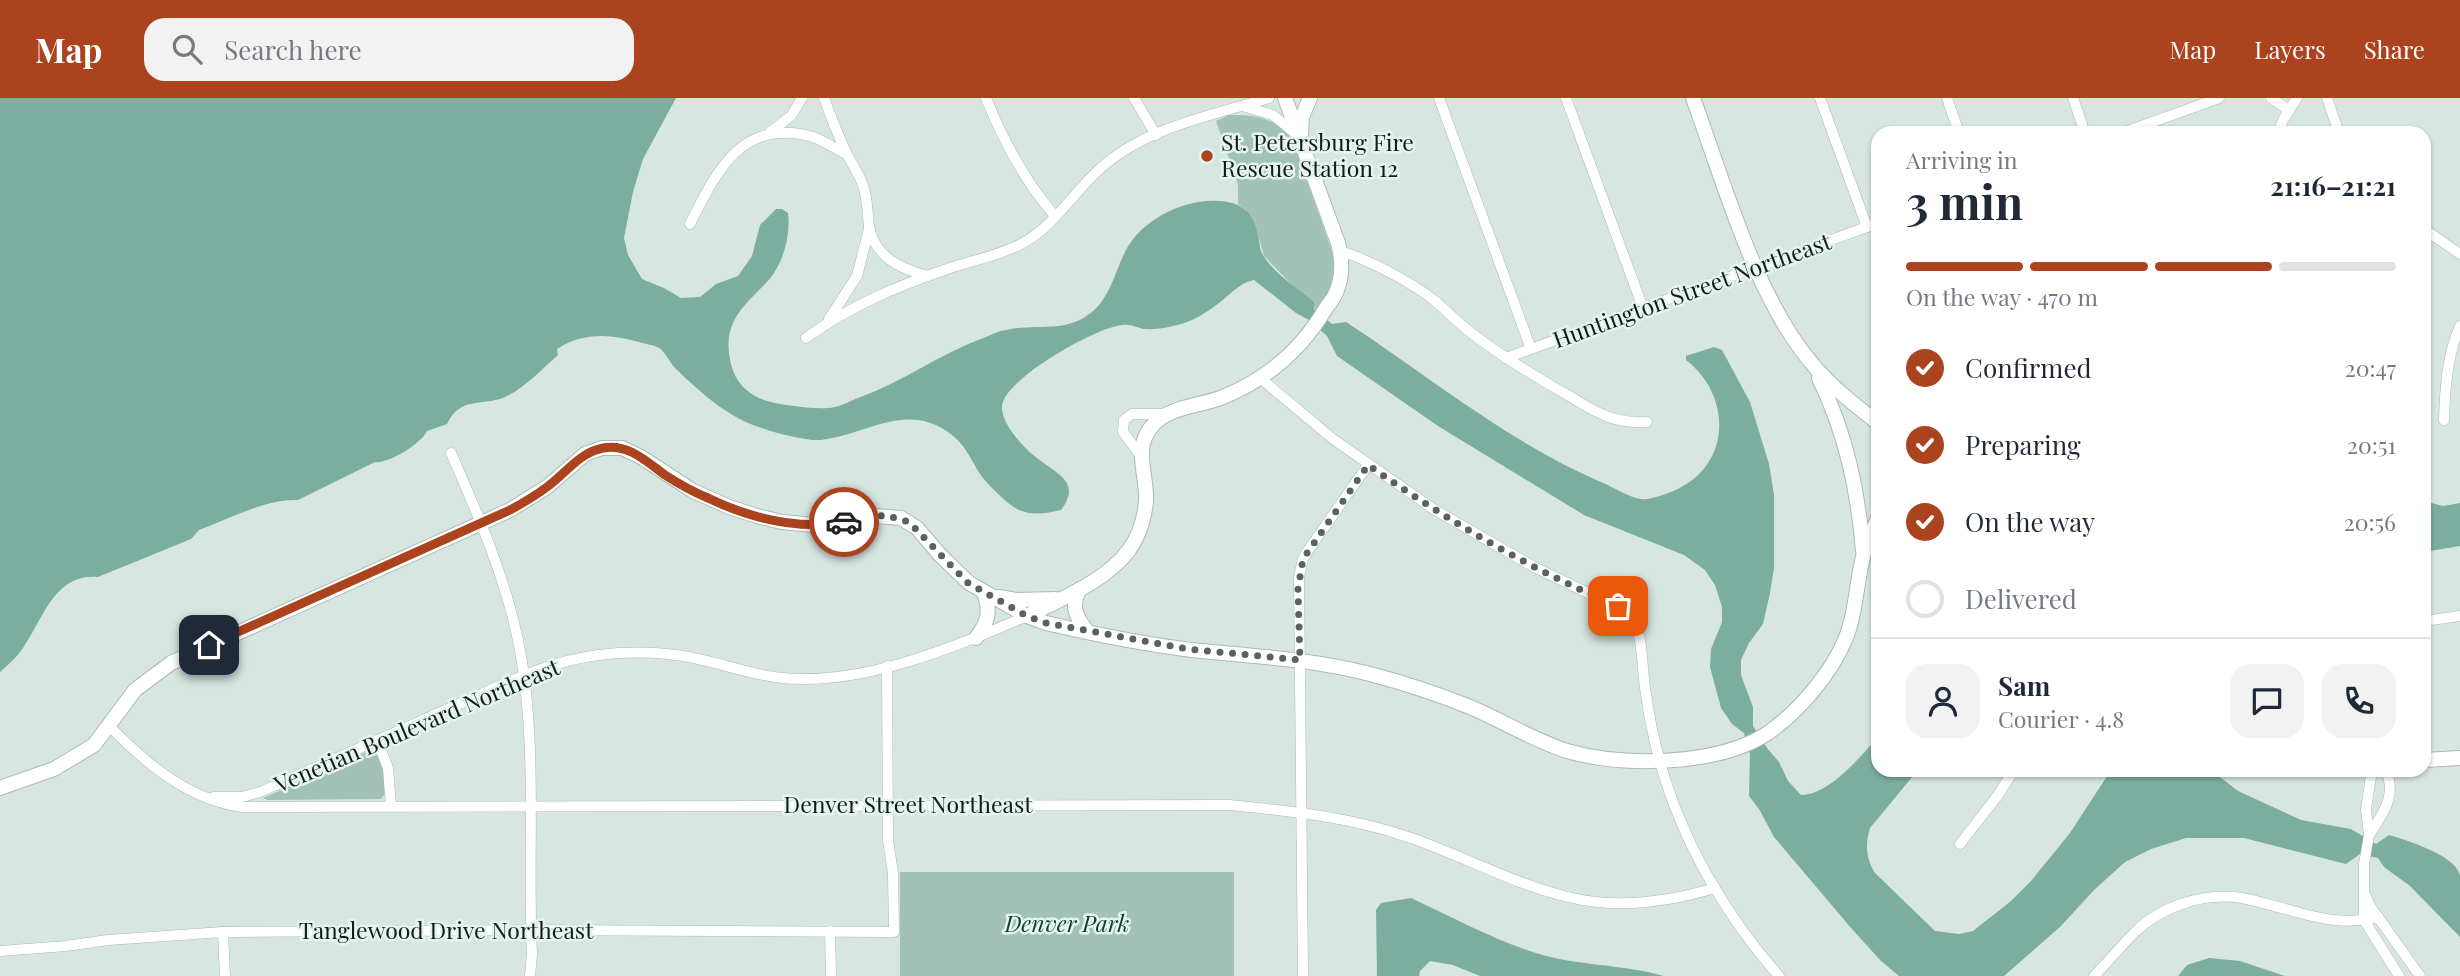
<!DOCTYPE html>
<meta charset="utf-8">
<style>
:root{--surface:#fff;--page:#f2f2f3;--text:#1f2937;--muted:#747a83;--line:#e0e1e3;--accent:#ab441e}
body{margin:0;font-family:"Playfair Display",serif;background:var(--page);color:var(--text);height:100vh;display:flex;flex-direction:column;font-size:26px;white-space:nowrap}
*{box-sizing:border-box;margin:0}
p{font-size:23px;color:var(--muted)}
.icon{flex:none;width:38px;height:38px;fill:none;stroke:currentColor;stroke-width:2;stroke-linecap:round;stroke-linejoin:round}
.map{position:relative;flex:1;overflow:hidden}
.panel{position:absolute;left:1871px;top:28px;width:560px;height:651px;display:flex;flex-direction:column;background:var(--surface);border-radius:21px;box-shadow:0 2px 5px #0004}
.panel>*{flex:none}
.pin{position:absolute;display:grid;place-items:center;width:60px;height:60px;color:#fff;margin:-30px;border-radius:14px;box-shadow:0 4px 10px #0006}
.courier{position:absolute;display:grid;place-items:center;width:70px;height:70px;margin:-35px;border:5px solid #ab441e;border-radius:50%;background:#fff;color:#222;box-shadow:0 2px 9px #0007}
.summary em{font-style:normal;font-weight:700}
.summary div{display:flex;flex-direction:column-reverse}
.summary{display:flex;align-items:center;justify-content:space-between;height:119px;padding:0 35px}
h1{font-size:46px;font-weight:700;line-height:52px}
.bar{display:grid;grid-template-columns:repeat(4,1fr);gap:10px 7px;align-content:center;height:84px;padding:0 35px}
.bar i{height:9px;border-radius:5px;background:var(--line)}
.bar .on{background:var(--accent)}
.bar p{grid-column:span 4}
.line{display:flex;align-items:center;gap:18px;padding:0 35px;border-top:2px solid var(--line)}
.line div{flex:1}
.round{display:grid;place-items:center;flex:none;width:74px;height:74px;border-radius:21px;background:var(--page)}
ol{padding:0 35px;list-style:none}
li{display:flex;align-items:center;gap:21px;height:77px}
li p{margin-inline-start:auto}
li .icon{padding:7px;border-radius:50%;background:var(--accent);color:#fff;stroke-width:4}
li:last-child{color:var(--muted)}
li i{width:38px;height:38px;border:4px solid var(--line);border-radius:50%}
header{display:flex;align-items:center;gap:42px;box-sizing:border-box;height:98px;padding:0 35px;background:var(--accent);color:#fff}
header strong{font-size:33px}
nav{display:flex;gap:38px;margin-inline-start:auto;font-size:24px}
.search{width:490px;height:63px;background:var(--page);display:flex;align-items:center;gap:18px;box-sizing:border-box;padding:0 24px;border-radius:21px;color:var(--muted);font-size:26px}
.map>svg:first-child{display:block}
</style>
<header>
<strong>Map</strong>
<div class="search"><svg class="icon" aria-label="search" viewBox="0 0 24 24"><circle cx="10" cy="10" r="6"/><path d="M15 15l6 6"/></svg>Search here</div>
<nav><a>Map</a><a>Layers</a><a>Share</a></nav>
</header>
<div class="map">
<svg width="2460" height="878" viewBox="0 0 2460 878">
<rect width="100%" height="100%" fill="#d7e6e1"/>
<g fill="#a2c1b7">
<path d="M1229 17C1256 16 1281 21 1294 46L1335 162 1330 194 1318 214 1264 158 1258 136 1246 112 1238 106V87L1216 23Z"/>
<path d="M371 652 377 655C382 668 392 690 381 701L267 702 263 700Z"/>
<rect x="900" y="774" width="334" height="104"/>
</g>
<g fill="#7cae9f">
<path d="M0 0H676L643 61 633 94 624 140 628 157 642 181 664 190 681 200 700 199 716 186 738 178 752 158 760 127 776 111H782L788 115C791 137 783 167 767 184 743 209 721 225 731 266 736 288 753 301 775 305 792 308 811 311 828 310 837 310 848 304 858 300 903 284 941 255 986 239 993 236 999 233 1006 232 1036 225 1066 236 1092 214 1110 199 1115 174 1125 154 1141 122 1183 101 1218 103 1241 104 1253 113 1258 137 1260 144 1259 151 1263 157 1274 176 1298 190 1314 204V211L1332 226 1346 224C1430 279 1508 344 1601 384 1613 389 1628 399 1641 401 1650 402 1663 397 1671 394 1731 371 1734 299 1686 262V258L1714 249 1722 252 1750 304 1769 366 1774 397V470L1770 495 1763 526 1749 545 1741 562V577L1753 609V628L1767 650 1779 664 1788 683 1801 697C1829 697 1859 660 1878 639V672H1918L1870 730C1865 747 1866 760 1875 775L1935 833 1959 836 1973 833 2011 803 2031 783 2070 735 2111 672H2211L2238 693 2301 722 2351 731 2376 746 2389 737C2406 742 2455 757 2460 777 2460 791 2460 823 2460 839L2410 788 2384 769 2378 760 2360 756 2346 766 2244 740H2186L2151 751 2125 764 2094 792 2061 828 2004 878H1899L1881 863 1851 830 1774 739 1759 711 1749 698 1750 656 1744 635 1732 626 1721 610 1710 569 1711 551 1722 524V509L1715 487 1705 472 1684 457 1584 417 1438 328 1337 258 1327 238 1309 222 1296 215 1254 182C1239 185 1231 196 1219 205 1211 211 1201 218 1192 222 1178 228 1159 232 1144 231 1138 230 1130 226 1123 227 1098 228 1004 281 1002 308 1001 326 1024 350 1037 360 1057 376 1082 384 1061 412 1048 415 1032 418 1019 412 1008 407 987 386 980 376 971 362 966 348 952 337 907 302 867 337 821 342 804 343 769 333 753 327 724 316 698 292 676 271 670 265 666 255 659 250 654 247 645 246 639 244 610 236 583 234 557 251L558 257C542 271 525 290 505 299 483 309 461 297 447 326L427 333C421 346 388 366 375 364L298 402C264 401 230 421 199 432L191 441 98 479C54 475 43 522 23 550 17 559 8 567 0 574Z"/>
<path d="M2424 403 2443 408 2460 405V448L2424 454Z"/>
<path d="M1411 800C1452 819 1492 841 1536 855 1577 868 1622 866 1664 878H1480L1453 867 1430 863 1420 873 1419 878H1377L1376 812 1381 805Z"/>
<path d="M2209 860 2240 863 2285 878H2178L2187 867Z"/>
</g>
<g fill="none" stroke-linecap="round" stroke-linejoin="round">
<defs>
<g id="street">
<path d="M824 0C831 19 838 38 847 56 852 66 858 75 862 85 868 99 867 113 869 128 875 159 900 171 928 178"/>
<path d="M986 0C1003 42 1025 84 1055 118"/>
<path d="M1134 0 1156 37"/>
<path d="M1439 0 1531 251"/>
<path d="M1566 0 1643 210"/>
<path d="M1820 0 1867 129"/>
<path d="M1947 0 1959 35"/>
<path d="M2073 0 2085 35"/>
<path d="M2271 0 2289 12"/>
<path d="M2327 0 2339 35"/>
<path d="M1246 9 1273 17 1296 36"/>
<path d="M770 34 791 18 802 0"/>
<path d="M2122 35 2219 0"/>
<path d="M2278 35 2283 22 2297 0"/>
<path d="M690 126C717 72 742 19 813 39 824 43 836 51 846 56"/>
<path d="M2424 131 2460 156"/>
<path d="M1340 153C1367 161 1407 182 1430 199 1444 210 1456 223 1470 234 1499 257 1531 276 1564 295 1595 313 1610 326 1647 324"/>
<path d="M829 221 857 178 869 131"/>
<path d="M806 240C849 208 900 187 950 170 974 162 998 158 1021 146 1054 129 1074 93 1102 69 1147 29 1213 17 1269 0"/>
<path d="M1506 260 1878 125"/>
<path d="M1260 280 1333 341 1435 412 1534 469 1628 514C1645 534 1641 571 1646 596 1649 619 1654 642 1660 664 1682 743 1725 817 1779 878"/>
<path d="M2444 322C2445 291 2447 257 2460 228"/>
<path d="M451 355C479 419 507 483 520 552 538 652 527 755 532 856L530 878"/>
<path d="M1141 358 1123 334 1124 322 1132 316H1166"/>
<path d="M2424 523 2460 518"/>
<path d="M110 629C147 666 187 701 242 709L1230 707C1290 713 1351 719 1408 739 1462 757 1513 786 1568 799 1616 811 1668 804 1715 790"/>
<path d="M377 642 388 670 391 708"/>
<path d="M2372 672 2366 711 2369 737 2364 766V822L2399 878"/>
<path d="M214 699H242L260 694C324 666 387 638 450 610 498 589 546 563 599 557 631 553 663 554 694 560 724 566 752 577 782 580 863 588 954 549 1027 518"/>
<path d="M2369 737C2383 716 2397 698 2386 672"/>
<path d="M1960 746 1998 697 2014 672"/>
<path d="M2366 798 2370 808 2420 878"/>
<path d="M830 833 831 878"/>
<path d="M223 834 225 878"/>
<path d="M0 853 66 848 108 842 223 834 531 832 894 834 893 775 888 742 887 568"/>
<path d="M1303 878 1299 479 1303 461 1307 454 1368 367"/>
<path d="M2094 878C2108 864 2120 849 2134 835 2161 808 2204 794 2242 800 2258 803 2273 808 2289 812 2320 821 2346 827 2378 819"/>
</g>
<g id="secondary">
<path d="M1693 0C1724 84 1755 200 1814 268 1833 290 1855 307 1878 325"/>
<path d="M1301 36 1302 19 1310 0"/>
<path d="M1819 280C1846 336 1858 392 1863 453"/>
<path d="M1080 491C1070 508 1076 519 1087 533"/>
<path d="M999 499 1016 502 1056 501"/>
<path d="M1027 518C1061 501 1106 483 1129 452 1139 438 1145 419 1146 402 1147 375 1132 348 1154 326 1171 308 1201 308 1223 299 1267 281 1302 251 1326 210 1330 205 1335 198 1337 192 1343 177 1342 160 1338 145L1285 0"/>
<path d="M976 540C988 525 991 513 984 495"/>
<path d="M2424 662 2460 660"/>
<path d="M0 690 54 671 94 647 135 592 171 565 510 412 547 389 585 356 602 350H622L641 359 693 393 729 409 757 418 782 424 813 427 840 425 876 418 901 420 917 430 940 457 969 485 1027 518 1046 525C1093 536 1143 546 1192 552 1251 558 1312 561 1370 576 1404 585 1438 596 1470 609 1503 623 1533 642 1567 653 1623 669 1718 668 1768 635 1799 613 1830 577 1845 542 1856 516 1856 487 1863 459 1866 446 1873 433 1878 420"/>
</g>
</defs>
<use href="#street" stroke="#abbab5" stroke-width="11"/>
<use href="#secondary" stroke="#abbab5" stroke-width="16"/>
<use href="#street" stroke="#fff" stroke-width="10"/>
<use href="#secondary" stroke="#fff" stroke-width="14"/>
</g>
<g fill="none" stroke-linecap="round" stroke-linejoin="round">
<path stroke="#59625f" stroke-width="7" stroke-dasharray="0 12.6" d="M844 424 885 417 909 424 968 485 1027 518 1046 525 1188 551 1300 562 1298 491 1303 461 1368 367C1447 422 1529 471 1618 508"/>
<path stroke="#ab441e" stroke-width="9" d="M209 547 510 412C523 405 535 398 547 389 565 376 580 354 603 350 628 345 647 364 665 377 679 386 693 394 708 400 750 420 798 432 844 424"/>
</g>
<circle fill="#ab441e" stroke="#e4f4ef" stroke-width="2.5" cx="1207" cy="58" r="7"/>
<g text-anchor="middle" stroke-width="5" stroke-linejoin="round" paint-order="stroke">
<g font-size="23" fill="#151b19" stroke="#e4f4ef" text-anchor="start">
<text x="1221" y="53">St. Petersburg Fire<tspan x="1221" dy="26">Rescue Station 12</tspan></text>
</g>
<g font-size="23" fill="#151b19" stroke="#e4f4ef">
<text transform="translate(1692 193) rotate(-20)" y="8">Huntington Street Northeast</text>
<text transform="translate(417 628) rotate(-23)" y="8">Venetian Boulevard Northeast</text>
<text x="908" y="715">Denver Street Northeast</text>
<text x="446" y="841">Tanglewood Drive Northeast</text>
</g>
<g font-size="23" font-style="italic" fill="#103d33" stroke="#e4f4ef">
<text x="1067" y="834">Denver Park</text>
</g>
</g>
</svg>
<div class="pin" style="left:1618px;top:508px;background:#ea580c"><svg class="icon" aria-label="bag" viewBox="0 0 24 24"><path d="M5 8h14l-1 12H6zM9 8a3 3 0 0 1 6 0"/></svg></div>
<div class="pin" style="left:209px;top:547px;background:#1f2937"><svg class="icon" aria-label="home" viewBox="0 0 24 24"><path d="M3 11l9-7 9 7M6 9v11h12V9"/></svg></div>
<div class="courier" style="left:844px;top:424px"><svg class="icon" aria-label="car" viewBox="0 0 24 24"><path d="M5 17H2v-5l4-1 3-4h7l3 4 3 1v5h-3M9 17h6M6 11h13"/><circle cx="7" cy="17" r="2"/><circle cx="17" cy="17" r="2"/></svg></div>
<section class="panel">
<div class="summary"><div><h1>3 min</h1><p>Arriving in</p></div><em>21:16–21:21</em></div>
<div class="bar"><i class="on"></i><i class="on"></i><i class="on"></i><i></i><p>On the way · 470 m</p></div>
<ol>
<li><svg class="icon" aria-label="check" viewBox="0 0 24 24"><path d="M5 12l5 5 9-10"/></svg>Confirmed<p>20:47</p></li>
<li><svg class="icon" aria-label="check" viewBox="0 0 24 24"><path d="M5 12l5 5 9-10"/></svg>Preparing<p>20:51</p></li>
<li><svg class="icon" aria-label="check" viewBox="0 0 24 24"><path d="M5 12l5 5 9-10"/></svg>On the way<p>20:56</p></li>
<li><i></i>Delivered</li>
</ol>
<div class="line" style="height:126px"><a class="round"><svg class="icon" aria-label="person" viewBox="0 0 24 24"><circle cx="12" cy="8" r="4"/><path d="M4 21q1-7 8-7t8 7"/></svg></a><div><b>Sam</b><p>Courier · 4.8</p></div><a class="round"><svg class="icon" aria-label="chat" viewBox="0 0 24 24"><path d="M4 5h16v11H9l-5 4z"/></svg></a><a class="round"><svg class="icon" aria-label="phone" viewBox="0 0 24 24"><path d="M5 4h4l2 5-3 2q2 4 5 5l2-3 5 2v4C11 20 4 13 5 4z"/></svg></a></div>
</section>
</div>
